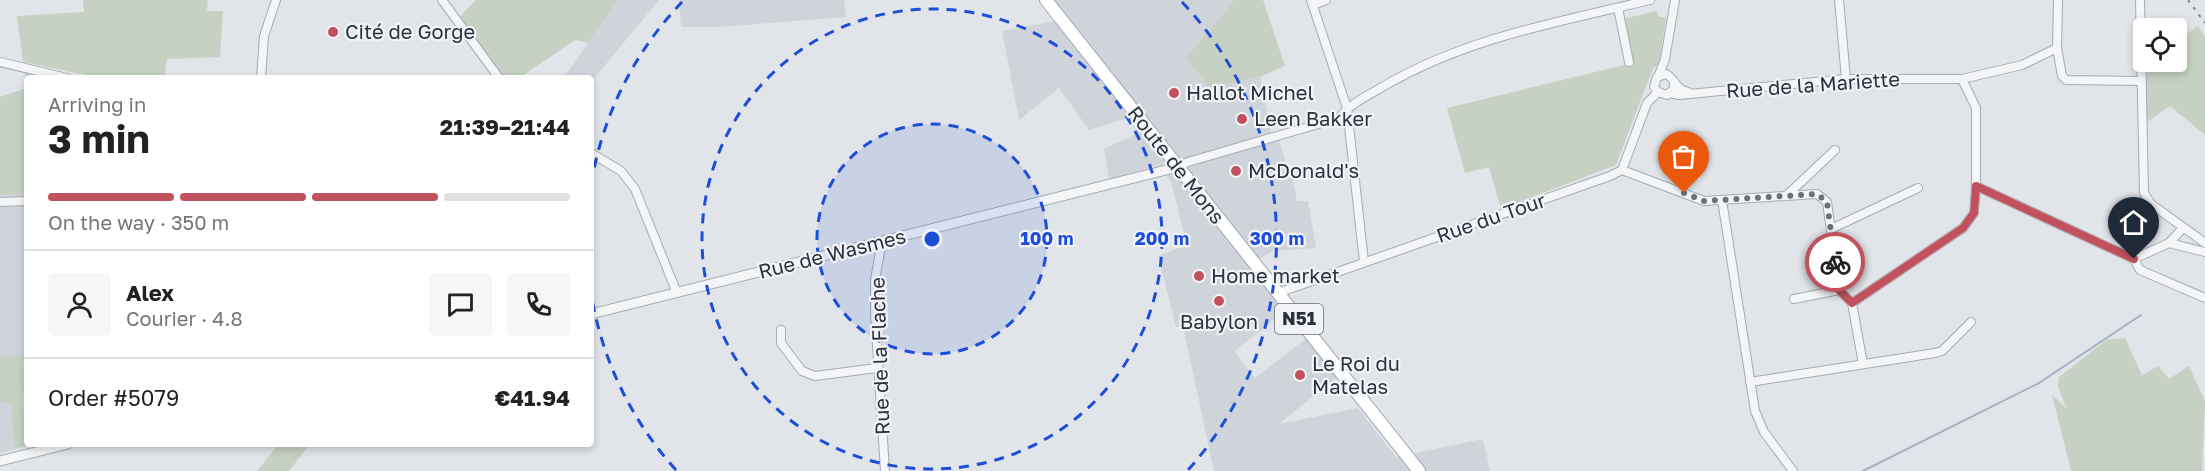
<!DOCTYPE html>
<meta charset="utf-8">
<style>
:root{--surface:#fff;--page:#f6f6f6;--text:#222;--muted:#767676;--line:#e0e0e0;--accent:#c1525d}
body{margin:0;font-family:"Golos Text",sans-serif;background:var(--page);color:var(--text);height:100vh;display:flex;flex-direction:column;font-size:22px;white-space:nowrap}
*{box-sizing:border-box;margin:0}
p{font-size:20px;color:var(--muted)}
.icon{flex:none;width:33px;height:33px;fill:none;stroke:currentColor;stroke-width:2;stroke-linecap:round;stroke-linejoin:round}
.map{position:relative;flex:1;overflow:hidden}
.drawer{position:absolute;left:24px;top:75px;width:570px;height:372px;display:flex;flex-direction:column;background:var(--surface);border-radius:6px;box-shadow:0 3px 9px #0003}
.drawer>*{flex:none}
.controls{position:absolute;left:2133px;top:18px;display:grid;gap:12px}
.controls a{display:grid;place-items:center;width:54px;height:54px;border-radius:6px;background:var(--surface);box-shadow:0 3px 9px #0003;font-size:30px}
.pin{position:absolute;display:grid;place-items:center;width:51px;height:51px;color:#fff;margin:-62px -26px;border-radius:50% 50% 50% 0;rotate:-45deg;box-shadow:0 0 6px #0007}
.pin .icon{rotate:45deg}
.courier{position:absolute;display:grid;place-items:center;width:60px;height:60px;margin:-30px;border:4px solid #c1525d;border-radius:50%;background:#fff;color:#222;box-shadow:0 2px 8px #0007}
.headline em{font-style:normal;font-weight:700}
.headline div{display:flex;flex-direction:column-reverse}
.headline{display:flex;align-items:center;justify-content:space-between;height:102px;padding:0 24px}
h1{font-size:39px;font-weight:700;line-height:45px}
.bar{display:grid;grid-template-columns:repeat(4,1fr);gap:9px 6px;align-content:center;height:72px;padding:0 24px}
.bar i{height:8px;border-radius:4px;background:var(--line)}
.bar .on{background:var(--accent)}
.bar p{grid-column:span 4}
.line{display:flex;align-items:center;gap:15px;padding:0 24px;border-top:2px solid var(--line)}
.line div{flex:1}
.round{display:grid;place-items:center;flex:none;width:63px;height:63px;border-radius:6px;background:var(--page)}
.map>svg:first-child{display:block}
</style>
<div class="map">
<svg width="2205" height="471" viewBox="0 0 2205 471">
<rect width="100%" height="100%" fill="#e1e4e8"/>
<g fill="#cfd3da">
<path d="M618 0H659L591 82V78H564Z"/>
<path d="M679 0H844L846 17 718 27H681Z"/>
<path d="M1046 0H1234L1186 58 1210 88 1260 77 1272 138 1278 137 1288 170 1291 171 1297 201H1308L1316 248 1273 251 1254 262 1290 308 1234 351 1255 378 1307 338 1336 378 1279 424 1358 408 1396 457 1483 439 1490 471H1214L1183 326 1176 327 1158 256 1187 245 1171 182 1160 165 1109 179 1104 149 1138 133 1128 118 1089 130 1059 88 1019 120 1002 31 1061 20Z"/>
<path d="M25 71 27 78V444H35L0 453V97L27 88Z"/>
</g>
<g fill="#c6d1c3">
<path d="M83 0H208L207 11H223L220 57 167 59 164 78H101L23 62 17 16 84 12Z"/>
<path d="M476 0H618L588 43 575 40 519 78H499L457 20Z"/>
<path d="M1234 0H1263L1285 66 1260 77 1210 88 1186 58Z"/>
<path d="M1656 11 1659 17H1666L1659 64 1653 68 1616 165 1501 209 1489 167 1465 173 1447 108 1633 63 1623 19Z"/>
<path d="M2198 26 2205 36V135L2170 106 2147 122V67L2165 69V62H2176L2177 41Z"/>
<path d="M25 71 55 78H27V193L0 195V97L27 88Z"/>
<path d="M2125 338 2142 375 2158 366 2169 379 2189 366 2205 401 2202 471H2071L2052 395 2067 409 2058 387 2059 377 2106 340Z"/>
<path d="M27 355V361L22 362 25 394H21L24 415 26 417 27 444 30 445 15 449 11 402 0 403V357Z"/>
<path d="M279 444H310L289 471H257Z"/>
</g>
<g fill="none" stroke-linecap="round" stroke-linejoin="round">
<path stroke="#a0b0c5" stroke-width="2" d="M1863 471 2039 383 2141 315"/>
<defs>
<g id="minor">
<path d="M442 0 499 78"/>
<path d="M1311 0 1347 108 1364 262"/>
<path d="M1839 0 1846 79"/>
<path d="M2140 0 2144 193 2151 204 2205 243"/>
<path d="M1313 5 1326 0"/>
<path d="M1618 8 1629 62"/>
<path d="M2057 48 2062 76 2066 80 2142 81"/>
<path d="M0 62 67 78"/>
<path d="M1659 75 1665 59 1675 0"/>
<path d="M261 78 264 36 276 0"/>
<path d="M1962 79 2022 65 2057 48 2058 0"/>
<path d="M1674 82V89L1667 95 1658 92 1654 87 1657 77 1666 74C1676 79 1675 90 1688 92"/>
<path d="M1669 93 1679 95 1846 79H1962L1976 108V186L2134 259 2140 270 2205 298"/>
<path d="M591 153 621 171 635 189 677 293"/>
<path d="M1178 167 1188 162 1339 118C1351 103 1367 96 1384 86 1466 38 1558 22 1650 0"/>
<path d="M1622 170 1704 201 1817 194 1827 202 1839 290 1852 303 1863 364"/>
<path d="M1786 196 1835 150"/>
<path d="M1722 200 1755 411 1764 432 1793 471"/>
<path d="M0 202 27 201"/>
<path d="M1831 229 1918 188"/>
<path d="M882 241 875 280V314L885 471"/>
<path d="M2169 243 2205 252"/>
<path d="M2134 259 2169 243 2183 228"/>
<path d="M1278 293 1610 176 1622 170 1647 103 1658 92"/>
<path d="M1794 299 1839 290"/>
<path d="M1852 303 1963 228 1974 213 1976 186"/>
<path d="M781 330V343L802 371 815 376 877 368"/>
<path d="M1750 382 1935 353 1942 351 1971 322"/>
</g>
<g id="tertiary">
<path d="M591 314 1178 167"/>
<path d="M0 461 68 444"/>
</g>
<path id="primary" d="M1046 0 1419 471"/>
</defs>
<use href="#minor" stroke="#a7abb2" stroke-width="10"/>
<use href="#tertiary" stroke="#a7abb2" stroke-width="11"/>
<use href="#primary" stroke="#a2a8b3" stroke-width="14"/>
<use href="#minor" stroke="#f3f5f7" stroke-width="8"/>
<use href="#tertiary" stroke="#f3f5f7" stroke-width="9"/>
<use href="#primary" stroke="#fff" stroke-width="12"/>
<path stroke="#7c8390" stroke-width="2" stroke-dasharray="3 6" stroke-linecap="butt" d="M2188 0 2205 23"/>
</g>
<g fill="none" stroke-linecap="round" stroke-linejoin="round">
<path stroke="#6b707a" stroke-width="6" stroke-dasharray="0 10.8" d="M1684 193 1704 201 1817 194 1827 202 1835 262"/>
<path stroke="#c1525d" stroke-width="8" d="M1835 262 1839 290 1852 303 1963 228 1974 213 1976 186 2134 259"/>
</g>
<circle cx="932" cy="239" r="115" fill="#1d4ed8" fill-opacity=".12"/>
<g fill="none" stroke="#1d4ed8" stroke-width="3" stroke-dasharray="10 8">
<circle cx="932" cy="239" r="115"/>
<circle cx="932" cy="239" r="230"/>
<path d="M676 470A345 345 0 0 1 591 293M591 185A345 345 0 0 1 682 2M1182 2A345 345 0 0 1 1188 470"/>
</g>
<g fill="#c1525d" stroke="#f1f3f6" stroke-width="2">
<circle cx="333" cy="32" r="6"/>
<circle cx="1174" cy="93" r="6"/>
<circle cx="1242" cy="119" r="6"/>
<circle cx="1236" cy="171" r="6"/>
<circle cx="1199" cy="276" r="6"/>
<circle cx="1219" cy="301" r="6"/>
<circle cx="1300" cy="375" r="6"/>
</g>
<g text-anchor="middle" stroke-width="4.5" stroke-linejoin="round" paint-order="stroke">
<rect fill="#f1f3f6" stroke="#666b75" stroke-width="1.5" x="1275" y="304" width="48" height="30" rx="4.5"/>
<g font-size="18" font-weight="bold" fill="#2b313e">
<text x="1299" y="325">N51</text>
</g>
<g font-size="20" fill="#2b313e" stroke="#f1f3f6" text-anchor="start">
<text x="345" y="39">Cité de Gorge</text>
<text x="1186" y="100">Hallot Michel</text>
<text x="1254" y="126">Leen Bakker</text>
<text x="1248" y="178">McDonald's</text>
<text x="1211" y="283">Home market</text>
<text x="1219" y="329" text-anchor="middle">Babylon</text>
<text x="1312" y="371">Le Roi du<tspan x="1312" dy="23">Matelas</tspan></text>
</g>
<g font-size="20" fill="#2b313e" stroke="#f1f3f6">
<text transform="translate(1813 85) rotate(-4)" y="7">Rue de la Mariette</text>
<text transform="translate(1176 165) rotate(52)" y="7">Route de Mons</text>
<text transform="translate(1491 218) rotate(-19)" y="7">Rue du Tour</text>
<text transform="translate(832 254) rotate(-14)" y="7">Rue de Wasmes</text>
<text transform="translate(880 356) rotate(-92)" y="7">Rue de la Flache</text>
</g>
</g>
<circle cx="932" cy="239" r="9" fill="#1d4ed8" stroke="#f1f3f6" stroke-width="3"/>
<g font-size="18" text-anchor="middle" font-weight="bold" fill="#1d4ed8" stroke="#f1f3f6" stroke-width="4.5" stroke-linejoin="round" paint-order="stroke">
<text x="1047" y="245">100 m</text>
<text x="1162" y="245">200 m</text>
<text x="1277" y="245">300 m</text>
</g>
</svg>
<div class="controls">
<a><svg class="icon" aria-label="locate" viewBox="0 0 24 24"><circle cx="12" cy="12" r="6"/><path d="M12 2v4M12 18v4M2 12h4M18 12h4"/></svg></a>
</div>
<div class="pin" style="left:1684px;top:193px;background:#ea580c"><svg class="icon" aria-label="bag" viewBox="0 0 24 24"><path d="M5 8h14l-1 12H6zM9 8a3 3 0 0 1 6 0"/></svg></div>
<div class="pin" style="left:2134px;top:259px;background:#1f2937"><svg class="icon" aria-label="home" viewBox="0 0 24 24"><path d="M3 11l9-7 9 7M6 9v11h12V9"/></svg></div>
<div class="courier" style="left:1835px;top:262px"><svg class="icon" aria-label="bike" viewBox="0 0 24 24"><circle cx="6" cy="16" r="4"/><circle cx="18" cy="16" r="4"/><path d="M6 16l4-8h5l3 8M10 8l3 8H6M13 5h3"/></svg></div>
<section class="drawer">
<div class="headline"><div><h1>3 min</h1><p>Arriving in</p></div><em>21:39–21:44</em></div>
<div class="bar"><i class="on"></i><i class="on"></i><i class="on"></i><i></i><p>On the way · 350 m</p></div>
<div class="line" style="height:108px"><a class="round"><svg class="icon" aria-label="person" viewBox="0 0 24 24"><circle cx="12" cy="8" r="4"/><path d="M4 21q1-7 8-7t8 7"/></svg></a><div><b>Alex</b><p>Courier · 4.8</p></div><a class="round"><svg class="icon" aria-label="chat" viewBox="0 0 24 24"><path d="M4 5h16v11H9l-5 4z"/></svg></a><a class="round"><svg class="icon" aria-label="phone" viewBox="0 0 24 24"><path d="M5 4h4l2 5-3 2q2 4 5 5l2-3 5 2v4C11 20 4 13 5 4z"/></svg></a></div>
<div class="line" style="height:78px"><div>Order #5079</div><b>€41.94</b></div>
</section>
</div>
